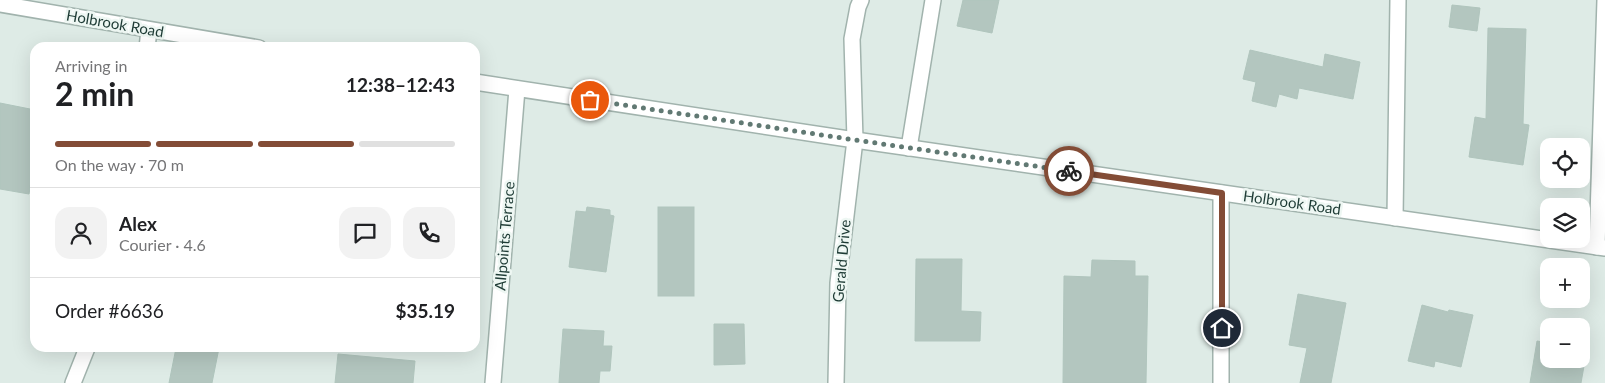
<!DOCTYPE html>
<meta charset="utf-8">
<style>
:root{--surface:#fff;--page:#f2f2f2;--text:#202124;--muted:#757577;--line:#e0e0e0;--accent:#834c36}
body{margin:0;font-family:Lato,sans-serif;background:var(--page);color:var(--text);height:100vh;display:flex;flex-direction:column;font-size:19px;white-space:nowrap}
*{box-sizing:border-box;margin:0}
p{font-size:16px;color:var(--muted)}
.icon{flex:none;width:28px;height:28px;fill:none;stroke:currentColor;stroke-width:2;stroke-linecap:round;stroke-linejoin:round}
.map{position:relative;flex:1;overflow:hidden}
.details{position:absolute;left:30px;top:42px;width:450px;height:310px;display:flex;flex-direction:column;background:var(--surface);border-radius:15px;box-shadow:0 5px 20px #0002}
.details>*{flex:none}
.controls{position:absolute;left:1540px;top:138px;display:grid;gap:10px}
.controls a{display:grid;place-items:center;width:50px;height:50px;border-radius:10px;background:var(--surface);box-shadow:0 5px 20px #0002;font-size:25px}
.pin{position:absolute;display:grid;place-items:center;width:42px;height:42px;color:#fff;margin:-21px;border:2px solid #fff;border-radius:50%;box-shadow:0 1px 5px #0007}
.courier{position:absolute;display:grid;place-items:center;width:50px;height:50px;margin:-25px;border:4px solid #834c36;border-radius:50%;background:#fff;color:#222;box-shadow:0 1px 6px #0007}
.headline em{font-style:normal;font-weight:700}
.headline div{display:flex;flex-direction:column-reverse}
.headline{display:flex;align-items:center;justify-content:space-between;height:85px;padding:0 25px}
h1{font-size:32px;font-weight:700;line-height:38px}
.bar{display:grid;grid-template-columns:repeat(4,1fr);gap:8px 5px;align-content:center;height:60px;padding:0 25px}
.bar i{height:6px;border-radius:4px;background:var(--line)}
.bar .active{background:var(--accent)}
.bar p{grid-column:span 4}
.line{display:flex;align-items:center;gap:12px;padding:0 25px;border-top:1px solid var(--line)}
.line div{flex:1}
.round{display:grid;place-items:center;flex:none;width:52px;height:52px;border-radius:15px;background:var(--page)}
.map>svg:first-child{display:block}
</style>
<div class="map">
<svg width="1605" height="383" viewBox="0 0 1605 383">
<rect width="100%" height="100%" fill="#deebe6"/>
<g fill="#b3c6bf" stroke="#b0c5bd">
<path d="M963 0H999L992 33 957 26Z"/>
<path d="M1452 5 1480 8 1477 31 1449 27Z"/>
<path d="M1488 28 1526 29 1523 124 1529 125 1523 165 1469 157 1475 117 1486 119Z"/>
<path d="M1250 50 1323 67 1325 54 1360 62 1353 99 1299 88 1297 99 1279 94 1276 107 1252 101 1256 82 1243 79Z"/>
<path d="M0 103 35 110V158L29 194 0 189Z"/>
<path d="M587 207 610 210V215L614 216 606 272 569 267 576 211 586 212Z"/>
<rect x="658" y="207" width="36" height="89"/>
<path d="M916 259H962L961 311 981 312 980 341H915Z"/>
<path d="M1092 260 1135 261V276H1148L1146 383H1063L1064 276 1091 277Z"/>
<path d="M1298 294 1346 303 1331 383H1300L1307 348 1289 345Z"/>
<path d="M1422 305 1448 312 1449 310 1473 315 1461 367 1435 361 1434 367 1408 361Z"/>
<path d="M714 324H744L745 364 714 365Z"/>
<path d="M563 329 604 331 603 346H612L610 371H600L599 383H559Z"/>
<path d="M1537 341 1549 343V359H1581V348L1587 349 1581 383H1530Z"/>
<path d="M176 348H219L212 383H169Z"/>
<path d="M338 354 415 361 413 383H335Z"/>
</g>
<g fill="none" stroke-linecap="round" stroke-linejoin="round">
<defs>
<g id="service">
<path d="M855 140 852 39 858 7 861 0"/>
<path d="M909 148 933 0"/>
<path d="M1395 218 1398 0"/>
</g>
<g id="minor">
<path d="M147 48 149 30"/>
<path d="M1597 247 1605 0"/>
<path d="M73 383 87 348"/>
<path d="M493 383 517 89"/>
<path d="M836 383 838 283 855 140"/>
<path d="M1221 383V193"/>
</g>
<g id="tertiary">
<path d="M0 4 259 48"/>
<path d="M475 82 855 140 1605 248"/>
</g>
</defs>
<use href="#service" stroke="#a1b3ad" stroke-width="18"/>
<use href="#minor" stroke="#a1b3ad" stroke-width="18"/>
<use href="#tertiary" stroke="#a1b3ad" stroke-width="18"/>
<use href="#service" stroke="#fff" stroke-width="15"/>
<use href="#minor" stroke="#fff" stroke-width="15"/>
<use href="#tertiary" stroke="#fff" stroke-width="15"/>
</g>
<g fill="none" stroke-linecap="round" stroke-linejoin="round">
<path stroke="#617973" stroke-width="5" stroke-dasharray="0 9" d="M590 100 855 140 1069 171"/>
<path stroke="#834c36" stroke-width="6" d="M1069 171 1222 193V328"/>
</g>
<g text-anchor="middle" stroke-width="5" stroke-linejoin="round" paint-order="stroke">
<g font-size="15" fill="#1e3b35" stroke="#eef7f3">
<text transform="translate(115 24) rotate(10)" y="5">Holbrook Road</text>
<text transform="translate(1292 203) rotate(8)" y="5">Holbrook Road</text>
<text transform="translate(505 236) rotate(-85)" y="5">Allpoints Terrace</text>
<text transform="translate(842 261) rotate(-85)" y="5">Gerald Drive</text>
</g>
</g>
</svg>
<div class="controls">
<a><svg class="icon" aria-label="locate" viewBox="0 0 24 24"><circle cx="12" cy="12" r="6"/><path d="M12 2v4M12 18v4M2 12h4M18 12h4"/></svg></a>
<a><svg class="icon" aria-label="layers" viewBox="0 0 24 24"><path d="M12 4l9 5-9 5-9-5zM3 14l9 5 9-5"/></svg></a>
<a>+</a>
<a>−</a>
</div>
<div class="pin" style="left:590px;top:100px;background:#ea580c"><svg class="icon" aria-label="bag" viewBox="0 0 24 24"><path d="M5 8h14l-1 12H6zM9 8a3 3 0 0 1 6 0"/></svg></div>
<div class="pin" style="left:1222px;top:328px;background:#1f2937"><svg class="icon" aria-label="home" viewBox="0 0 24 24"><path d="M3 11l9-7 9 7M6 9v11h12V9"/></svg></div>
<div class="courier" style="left:1069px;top:171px"><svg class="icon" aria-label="bike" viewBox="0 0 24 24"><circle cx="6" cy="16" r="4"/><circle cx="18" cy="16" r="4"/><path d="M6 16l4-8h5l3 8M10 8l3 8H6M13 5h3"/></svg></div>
<section class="details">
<div class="headline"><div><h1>2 min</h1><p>Arriving in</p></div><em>12:38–12:43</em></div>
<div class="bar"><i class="active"></i><i class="active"></i><i class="active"></i><i></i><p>On the way · 70 m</p></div>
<div class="line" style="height:90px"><a class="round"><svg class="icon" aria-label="person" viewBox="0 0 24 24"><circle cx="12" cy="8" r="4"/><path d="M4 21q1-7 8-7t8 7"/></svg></a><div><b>Alex</b><p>Courier · 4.6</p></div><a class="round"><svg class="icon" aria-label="chat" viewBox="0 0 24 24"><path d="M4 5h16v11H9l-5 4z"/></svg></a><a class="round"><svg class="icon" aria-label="phone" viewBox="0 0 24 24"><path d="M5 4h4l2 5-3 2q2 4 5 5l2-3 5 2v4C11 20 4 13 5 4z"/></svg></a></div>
<div class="line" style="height:65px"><div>Order #6636</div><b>$35.19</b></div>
</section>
</div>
